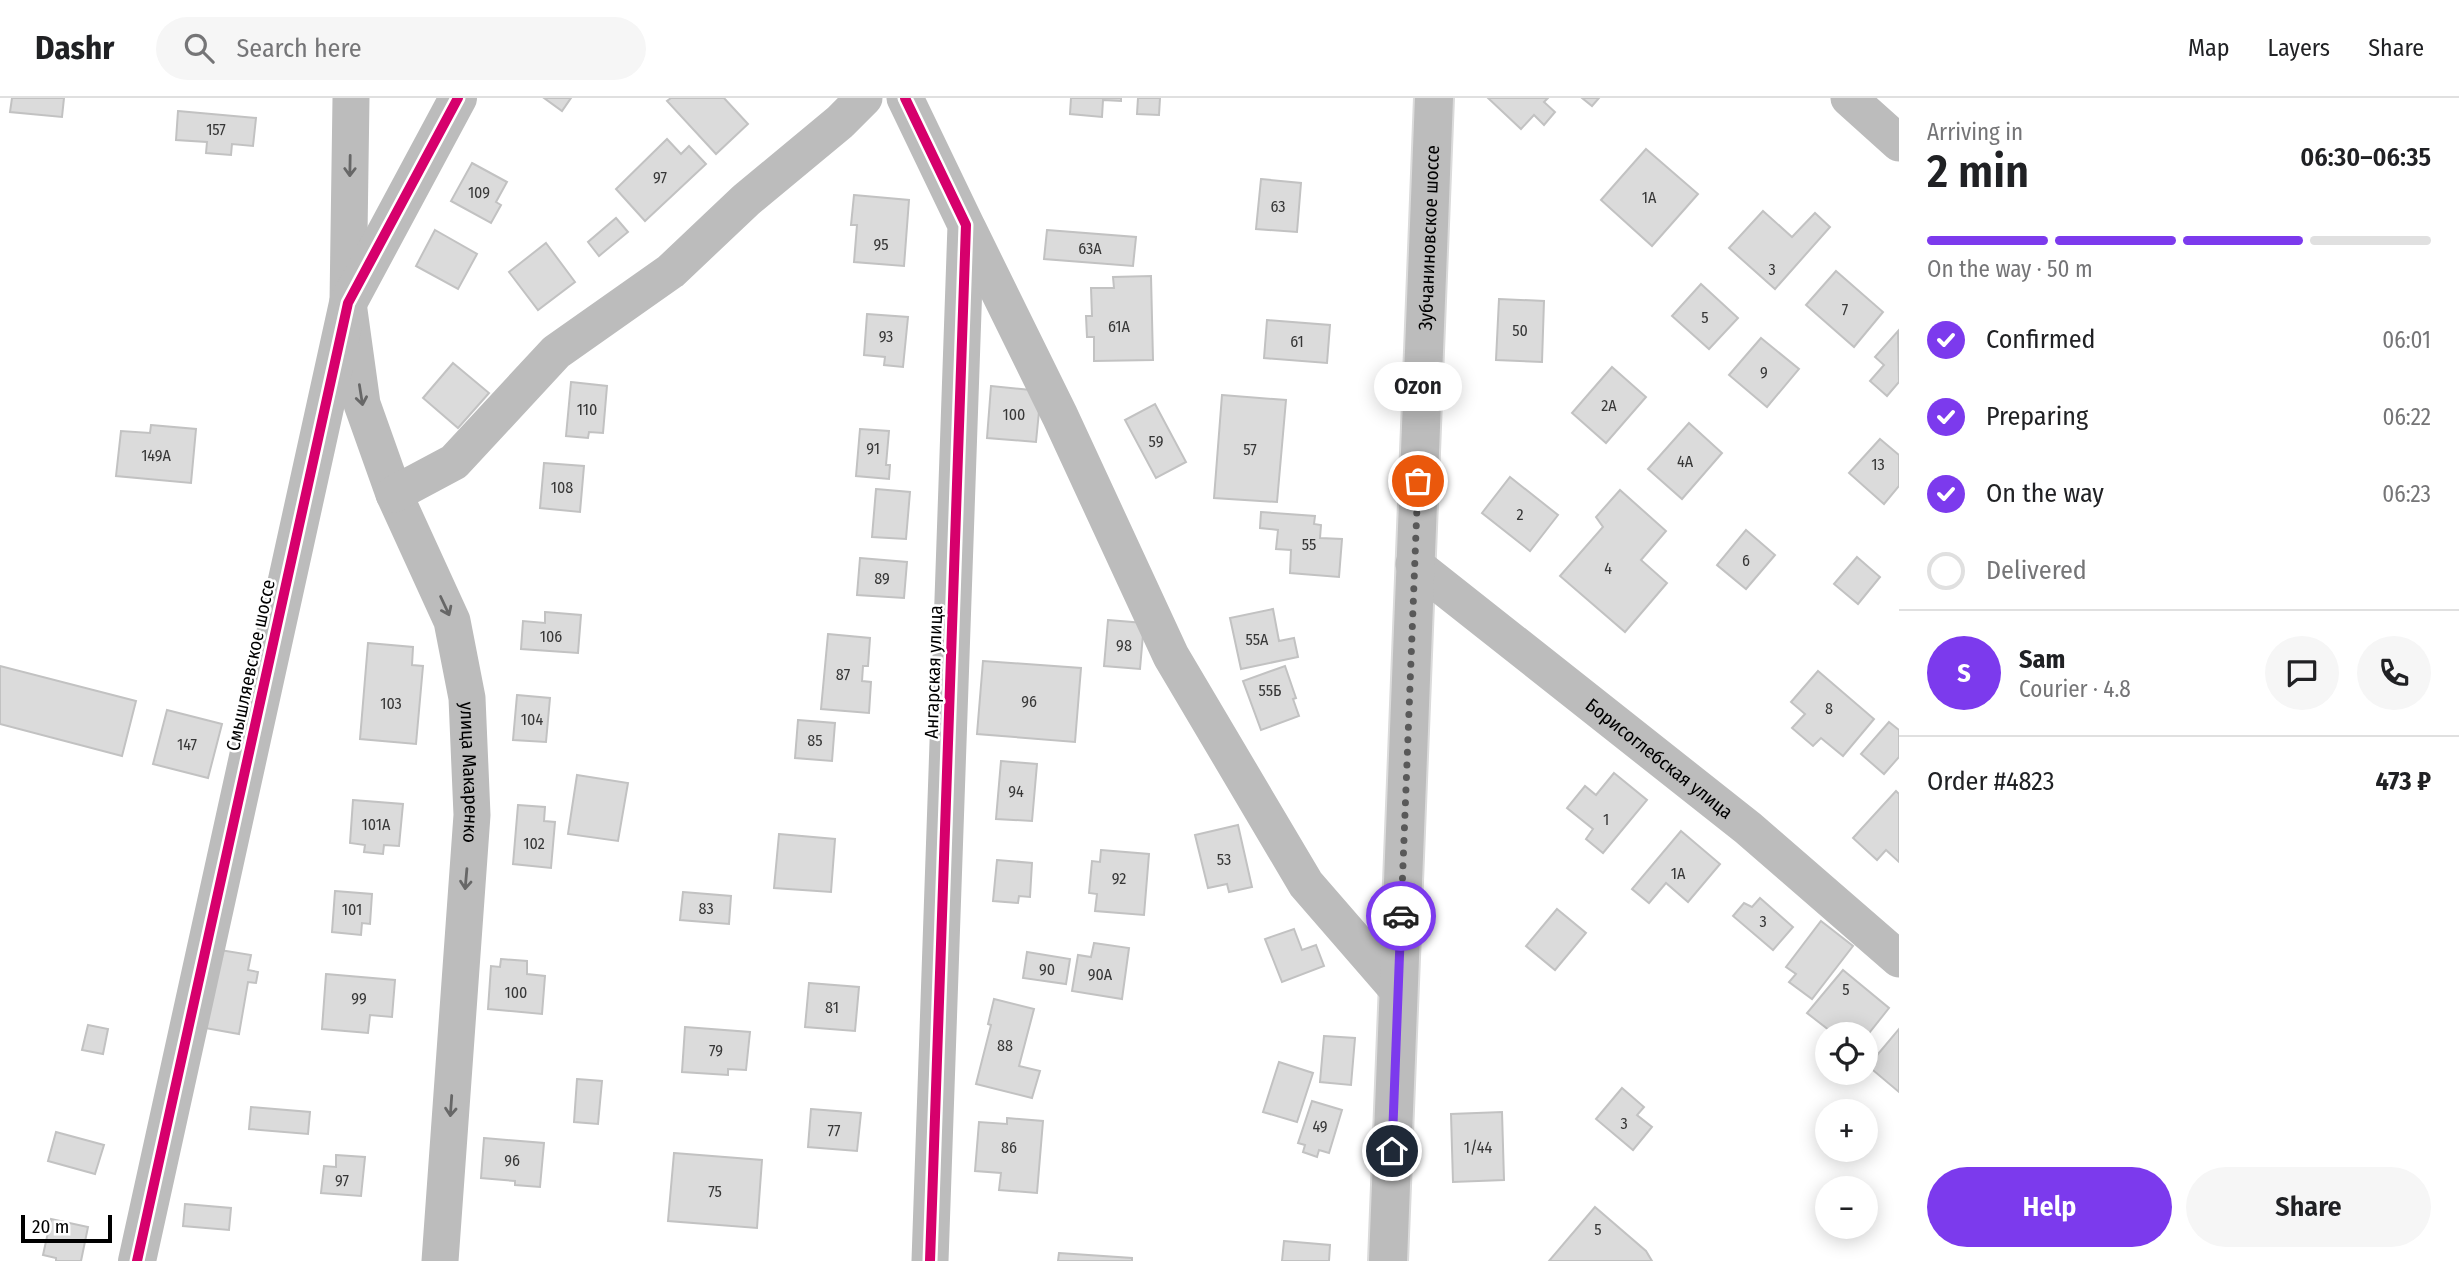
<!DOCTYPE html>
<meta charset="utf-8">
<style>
:root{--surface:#fff;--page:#f6f6f6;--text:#202124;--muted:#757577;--line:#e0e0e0;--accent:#7c3aed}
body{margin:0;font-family:"Fira Sans Condensed",sans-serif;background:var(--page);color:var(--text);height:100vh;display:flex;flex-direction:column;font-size:26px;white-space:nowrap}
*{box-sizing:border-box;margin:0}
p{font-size:23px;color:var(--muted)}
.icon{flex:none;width:38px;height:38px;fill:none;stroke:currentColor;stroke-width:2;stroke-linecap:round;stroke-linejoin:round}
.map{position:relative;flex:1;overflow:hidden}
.details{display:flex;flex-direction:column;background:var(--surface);width:560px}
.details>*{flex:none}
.fabs{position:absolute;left:1815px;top:924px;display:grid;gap:14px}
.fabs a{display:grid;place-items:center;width:63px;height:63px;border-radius:50%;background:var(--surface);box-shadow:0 4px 18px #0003;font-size:35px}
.scale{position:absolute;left:21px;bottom:18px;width:91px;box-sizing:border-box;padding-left:7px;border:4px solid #000;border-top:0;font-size:19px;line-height:24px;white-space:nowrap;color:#000;-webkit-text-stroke:5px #fff;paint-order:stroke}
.pin{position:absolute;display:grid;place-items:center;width:60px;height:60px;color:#fff;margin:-30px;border:4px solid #fff;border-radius:50%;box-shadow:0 2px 7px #0007}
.courier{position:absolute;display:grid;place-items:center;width:70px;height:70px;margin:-35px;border:5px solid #7c3aed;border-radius:50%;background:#fff;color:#222;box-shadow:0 2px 9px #0007}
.bubble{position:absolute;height:49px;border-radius:24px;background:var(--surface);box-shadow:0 4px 18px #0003;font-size:23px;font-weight:600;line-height:49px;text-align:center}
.summary em{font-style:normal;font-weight:600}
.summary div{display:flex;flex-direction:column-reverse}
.summary{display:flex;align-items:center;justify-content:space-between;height:119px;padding:0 28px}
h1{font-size:46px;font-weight:600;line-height:52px}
.bar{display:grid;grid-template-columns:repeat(4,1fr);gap:10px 7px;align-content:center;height:84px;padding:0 28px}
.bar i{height:9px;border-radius:5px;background:var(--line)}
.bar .on{background:var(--accent)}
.bar p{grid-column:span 4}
.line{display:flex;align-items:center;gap:18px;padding:0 28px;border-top:2px solid var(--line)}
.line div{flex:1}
.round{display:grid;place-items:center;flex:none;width:74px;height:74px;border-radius:37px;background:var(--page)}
ol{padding:0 28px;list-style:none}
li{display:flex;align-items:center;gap:21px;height:77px}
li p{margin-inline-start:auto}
li .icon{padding:7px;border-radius:50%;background:var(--accent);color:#fff;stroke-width:4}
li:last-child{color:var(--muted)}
li i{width:38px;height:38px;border:4px solid var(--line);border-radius:50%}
.button{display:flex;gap:14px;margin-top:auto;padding:14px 28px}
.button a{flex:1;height:80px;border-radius:42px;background:var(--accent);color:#fff;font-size:28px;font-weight:600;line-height:80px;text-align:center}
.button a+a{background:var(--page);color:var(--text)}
header{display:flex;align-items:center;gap:42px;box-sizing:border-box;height:98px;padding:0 35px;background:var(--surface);border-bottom:2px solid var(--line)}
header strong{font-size:33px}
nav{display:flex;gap:38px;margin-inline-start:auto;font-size:24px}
.search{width:490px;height:63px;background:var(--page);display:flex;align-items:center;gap:18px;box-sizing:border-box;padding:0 24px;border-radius:38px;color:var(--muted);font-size:26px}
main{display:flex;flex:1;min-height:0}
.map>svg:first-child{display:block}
</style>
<header>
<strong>Dashr</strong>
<div class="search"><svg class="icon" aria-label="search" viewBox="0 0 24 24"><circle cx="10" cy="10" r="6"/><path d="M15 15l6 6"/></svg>Search here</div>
<nav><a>Map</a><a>Layers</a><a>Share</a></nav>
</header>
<main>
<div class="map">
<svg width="1899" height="1163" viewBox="0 0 1899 1163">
<rect width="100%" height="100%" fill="#fff"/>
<g fill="#dbdbdb" stroke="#c2c2c2" stroke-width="2">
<path d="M12 0H64L62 19 10 14Z"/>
<path d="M544 0H571L562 13Z"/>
<path d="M671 0H724L748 26 716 56 667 3Z"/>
<path d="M1071 0H1121V3L1103 2 1102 19 1070 16Z"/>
<path d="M1138 0H1160L1159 17 1137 16Z"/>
<path d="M1488 0H1548L1544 4 1555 14 1544 27 1534 17 1521 31Z"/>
<path d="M1582 0H1599L1592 8Z"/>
<path d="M178 13 256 20 253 48 232 46 231 57 206 55 207 44 176 42Z"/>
<path d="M667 41 681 56 689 48 706 66 645 123 616 91Z"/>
<path d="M1646 51 1698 96 1652 148 1601 102Z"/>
<path d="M472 65 507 84 496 104 501 107 491 125 451 103Z"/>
<path d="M1261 81 1301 85 1297 134 1256 131Z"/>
<path d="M854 97 909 102 904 168 854 164 857 127H851Z"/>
<path d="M1763 113 1792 139 1815 115 1830 129 1775 191 1729 150Z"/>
<path d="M616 120 628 134 599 158 588 144Z"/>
<path d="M435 132 477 156 458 191 416 168Z"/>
<path d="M1047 132 1136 139 1133 168 1044 161Z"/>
<path d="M546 145 575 184 538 212 509 174Z"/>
<path d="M1836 173 1883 214 1854 249 1806 207Z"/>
<path d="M1151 178 1153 262 1094 263V239H1087L1086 218H1092L1091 190H1114L1113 179Z"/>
<path d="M1701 186 1738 220 1709 251 1672 218Z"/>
<path d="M1499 201 1544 203 1542 264 1496 262Z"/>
<path d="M867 216 908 219 903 269 884 267 885 259 864 257Z"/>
<path d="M1267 222 1330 227 1327 265 1264 260Z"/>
<path d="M1898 233 1899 284 1887 298 1870 283 1884 267 1875 259Z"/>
<path d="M1761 240 1799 271 1767 309 1729 277Z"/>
<path d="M453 265 489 295 458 330 423 300Z"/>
<path d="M1612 269 1646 299 1606 345 1572 315Z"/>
<path d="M571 284 607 288 603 335 589 334 588 340 566 338Z"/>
<path d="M991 288 1041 293 1036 344 987 340Z"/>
<path d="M1222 297 1286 302 1277 404 1214 400Z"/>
<path d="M1155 306 1186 364 1156 380 1125 322Z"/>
<path d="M1689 325 1722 355 1682 401 1648 371Z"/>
<path d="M151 327 196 331 191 385 116 378 121 333 150 335Z"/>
<path d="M860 331 889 333 886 367H890L889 381 856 378Z"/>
<path d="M1880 341 1899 357V388L1884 406 1849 375Z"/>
<path d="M544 365 584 368 580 414 540 410Z"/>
<path d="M1510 379 1558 417 1530 453 1482 415Z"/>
<path d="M876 391 910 394 906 441 872 439Z"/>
<path d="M1620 392 1666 433 1641 462 1667 485 1625 534 1560 478 1603 429 1596 419Z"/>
<path d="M1261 414 1315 418 1314 426 1321 427 1320 440 1342 441 1339 479 1290 475 1291 452 1276 451 1278 432 1260 430Z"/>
<path d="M1746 432 1775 457 1746 491 1717 467Z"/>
<path d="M1857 459 1880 479 1858 506 1834 486Z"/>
<path d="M860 460 907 464 904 500 857 497Z"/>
<path d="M1273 511 1279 543 1294 540 1298 559 1241 571 1230 520Z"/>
<path d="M545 514 581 517 578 555 521 551 523 523 545 525Z"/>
<path d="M1108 522 1144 525 1140 571 1104 568Z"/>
<path d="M828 536 870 540 868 568H863L862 583 871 584 869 615 821 611Z"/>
<path d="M368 545 413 549 412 567 423 568 416 646 360 641Z"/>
<path d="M983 563 1081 570 1075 644 977 636Z"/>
<path d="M0 568 136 603 122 658 0 626Z"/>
<path d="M1285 568 1296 600 1293 601 1299 618 1261 632 1243 583Z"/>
<path d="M1818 573 1874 621 1843 658 1821 640 1813 648 1792 630 1805 616 1791 604Z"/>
<path d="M517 597 550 600 546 644 513 642Z"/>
<path d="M167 612 222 626 208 680 153 666Z"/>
<path d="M798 622 835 625 832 663 795 660Z"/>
<path d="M1889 624 1899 632V659L1884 676 1861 656Z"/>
<path d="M1001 663 1037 666 1032 723 996 721Z"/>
<path d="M1614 675 1647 702 1603 755 1586 741 1593 731 1567 710 1585 688 1596 697Z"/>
<path d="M577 677 628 685 618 743 568 736Z"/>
<path d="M1896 693 1899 696V764L1886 752 1877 762 1853 740Z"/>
<path d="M353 702 403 706 399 748 384 747 383 756 364 754 365 747 350 745Z"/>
<path d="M518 707 545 709 544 723 555 724 551 770 513 766Z"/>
<path d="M1238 727 1252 789 1229 794 1227 786 1208 790 1195 737Z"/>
<path d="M1681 733 1720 766 1688 804 1666 785 1649 805 1632 791Z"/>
<path d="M779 736 835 741 831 794 774 790Z"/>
<path d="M1101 752 1149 756 1144 817 1095 813 1097 796 1089 795 1092 763 1100 764Z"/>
<path d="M997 762 1032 765 1030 799 1019 798 1018 805 993 803Z"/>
<path d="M335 793 372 796 370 826 362 825 361 837 332 834Z"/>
<path d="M683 794 731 798 729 826 680 822Z"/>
<path d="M1760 800 1793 829 1773 852 1733 818 1744 805 1752 809Z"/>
<path d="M1557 811 1586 835 1555 872 1526 848Z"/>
<path d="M1821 823 1853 848 1812 901 1789 884 1796 876 1786 869Z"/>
<path d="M1294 831 1302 852 1316 847 1324 868 1282 884 1265 841Z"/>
<path d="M1094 845 1129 850 1122 901 1072 893 1078 857 1091 859Z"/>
<path d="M220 852 251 857 248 872 258 874 256 885 248 884 239 936 205 930Z"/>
<path d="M1027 854 1070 861 1066 886 1023 880Z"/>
<path d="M501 861 527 863V876L545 878 542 916 488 911 491 868 500 869Z"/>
<path d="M1843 872 1889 910 1866 939V936H1834L1807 915Z"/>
<path d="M326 876 395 882 392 919 370 917 368 935 322 931Z"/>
<path d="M809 885 859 889 855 933 805 929Z"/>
<path d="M994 901 1034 911 1019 968 1040 973 1032 1000 976 986 991 927 988 926Z"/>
<path d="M88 927 108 931 103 956 82 952Z"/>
<path d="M685 929 750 934 746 972 728 971V977L682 974Z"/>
<path d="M1899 931V994L1868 968Z"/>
<path d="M1324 938 1355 940 1351 987 1320 984Z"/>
<path d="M1279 964 1313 975 1297 1024 1263 1014Z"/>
<path d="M577 981 602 983 598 1026 574 1024Z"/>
<path d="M1622 990 1644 1009 1637 1017 1652 1029 1633 1052 1596 1021Z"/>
<path d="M1312 1003 1342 1012 1329 1055 1319 1052 1317 1059 1303 1054 1305 1047 1298 1045Z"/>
<path d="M251 1009 310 1014 308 1036 249 1031Z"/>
<path d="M811 1011 861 1015 857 1053 808 1049Z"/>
<path d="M1502 1014 1504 1082 1453 1084 1451 1016Z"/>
<path d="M1007 1020 1043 1023 1037 1095 999 1092 1001 1075 975 1073 979 1024 1007 1026Z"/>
<path d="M56 1034 104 1047 95 1076 48 1063Z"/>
<path d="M484 1040 544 1045 540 1089 515 1087V1083L481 1080Z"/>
<path d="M674 1055 762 1062 757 1130 668 1123Z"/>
<path d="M336 1057 365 1059 361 1098 321 1095 324 1068 336 1069Z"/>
<path d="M185 1106 231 1110 229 1132 183 1128Z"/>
<path d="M1595 1109 1646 1153 1652 1163H1549Z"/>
<path d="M51 1121 88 1129 81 1163H56V1160L43 1157Z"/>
<path d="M1284 1143 1330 1147 1329 1163H1282Z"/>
<path d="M1059 1155 1132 1160V1163H1058Z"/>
</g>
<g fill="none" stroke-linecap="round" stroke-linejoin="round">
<defs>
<g id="primary">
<path id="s3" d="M1388 1163 1434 0"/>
</g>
</defs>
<use href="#primary" stroke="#dbdbdb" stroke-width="42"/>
<g stroke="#bcbcbc" stroke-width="37">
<path id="s1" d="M351 0 348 205 362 306 394 396 452 523 467 600 472 717 440 1163"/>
<path d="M905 0 966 127 930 1163"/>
<path d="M1849 0 1899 45"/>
<path d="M968 131 1060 318 1171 558 1306 786 1398 892"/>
<path d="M394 396 454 364 556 254 671 173 746 102 840 24 864 0"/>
<path id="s2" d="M1414 466 1748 730 1899 861"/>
</g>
<path stroke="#bcbcbc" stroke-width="38" d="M137 1163 348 205 458 0"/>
<use href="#primary" stroke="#bcbcbc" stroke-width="38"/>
<defs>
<g id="cycleway">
<path d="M905 0 966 127 930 1163"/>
<path d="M137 1163 348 205 458 0"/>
</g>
</defs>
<use href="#cycleway" stroke="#fff" stroke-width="15"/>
<use href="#cycleway" stroke="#d6006c" stroke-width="10"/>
</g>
<defs><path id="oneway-shaft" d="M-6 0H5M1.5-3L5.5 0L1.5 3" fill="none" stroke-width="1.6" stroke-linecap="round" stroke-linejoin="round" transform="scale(1.75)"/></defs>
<g stroke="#676767">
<use href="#oneway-shaft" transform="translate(350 68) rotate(91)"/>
<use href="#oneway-shaft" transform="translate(361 297) rotate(81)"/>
<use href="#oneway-shaft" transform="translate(445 508) rotate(65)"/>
<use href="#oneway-shaft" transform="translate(466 781) rotate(95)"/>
<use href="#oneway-shaft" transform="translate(451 1008) rotate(94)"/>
</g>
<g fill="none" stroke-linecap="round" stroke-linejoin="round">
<path stroke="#595959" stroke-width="7" stroke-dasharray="0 12.6" d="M1401 818 1418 383"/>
<path stroke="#7c3aed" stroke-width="9" d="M1392 1053 1401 818"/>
</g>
<g text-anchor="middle" stroke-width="5" stroke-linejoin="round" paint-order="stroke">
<g font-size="16" fill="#373737">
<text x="216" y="37">157</text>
<text x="660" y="85">97</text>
<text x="479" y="100">109</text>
<text x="1649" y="105">1А</text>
<text x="1278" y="114">63</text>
<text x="881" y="152">95</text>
<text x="1090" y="156">63А</text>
<text x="1772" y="177">3</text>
<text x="1845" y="217">7</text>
<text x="1705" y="225">5</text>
<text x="1119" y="234">61А</text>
<text x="1520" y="238">50</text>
<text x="886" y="244">93</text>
<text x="1297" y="249">61</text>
<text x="1764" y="280">9</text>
<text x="1609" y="313">2А</text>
<text x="587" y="317">110</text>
<text x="1014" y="322">100</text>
<text x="1156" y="349">59</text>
<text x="873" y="356">91</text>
<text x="1250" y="357">57</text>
<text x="156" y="363">149А</text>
<text x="1685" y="369">4А</text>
<text x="1878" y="372">13</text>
<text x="562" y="395">108</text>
<text x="1520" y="422">2</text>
<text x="1309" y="452">55</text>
<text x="1746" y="468">6</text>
<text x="1608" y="476">4</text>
<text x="882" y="486">89</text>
<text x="551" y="544">106</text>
<text x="1257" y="547">55А</text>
<text x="1124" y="553">98</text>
<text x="843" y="582">87</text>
<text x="1270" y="598">55Б</text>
<text x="1029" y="609">96</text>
<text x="391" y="611">103</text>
<text x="1829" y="616">8</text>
<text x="532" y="627">104</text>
<text x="815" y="648">85</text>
<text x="187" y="652">147</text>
<text x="1016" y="699">94</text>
<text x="1606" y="727">1</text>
<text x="376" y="732">101А</text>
<text x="534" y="751">102</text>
<text x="1224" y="767">53</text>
<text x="1678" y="781">1А</text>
<text x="1119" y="786">92</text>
<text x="706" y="816">83</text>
<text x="352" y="817">101</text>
<text x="1763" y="829">3</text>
<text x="1047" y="877">90</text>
<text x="1100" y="882">90А</text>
<text x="1846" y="897">5</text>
<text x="516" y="900">100</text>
<text x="359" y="906">99</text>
<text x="832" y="915">81</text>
<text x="1005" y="953">88</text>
<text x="716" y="958">79</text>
<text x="1624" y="1031">3</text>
<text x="1320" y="1034">49</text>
<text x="834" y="1038">77</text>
<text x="1009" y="1055">86</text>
<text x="1478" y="1055">1/44</text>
<text x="512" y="1068">96</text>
<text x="342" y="1088">97</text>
<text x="715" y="1099">75</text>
<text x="1598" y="1137">5</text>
</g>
<g font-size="19" fill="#000" stroke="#fff">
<text dy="7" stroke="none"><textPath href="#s3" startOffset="1024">Зубчаниновское шоссе</textPath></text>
<text transform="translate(250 567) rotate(-78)" y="7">Смышляевское шоссе</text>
<text transform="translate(933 574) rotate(-88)" y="7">Ангарская улица</text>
<text dy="7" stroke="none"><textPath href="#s2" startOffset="313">Борисоглебская улица</textPath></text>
<text dy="7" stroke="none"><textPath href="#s1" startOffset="695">улица Макаренко</textPath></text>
</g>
</g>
</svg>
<div class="fabs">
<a><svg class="icon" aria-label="locate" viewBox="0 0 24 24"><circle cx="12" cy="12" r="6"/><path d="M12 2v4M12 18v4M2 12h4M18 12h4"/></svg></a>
<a>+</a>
<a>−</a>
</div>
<div class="scale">20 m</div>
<div class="pin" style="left:1418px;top:383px;background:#ea580c"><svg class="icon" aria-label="bag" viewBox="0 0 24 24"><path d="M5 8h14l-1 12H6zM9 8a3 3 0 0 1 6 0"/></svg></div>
<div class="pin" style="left:1392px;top:1053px;background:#1f2937"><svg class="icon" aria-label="home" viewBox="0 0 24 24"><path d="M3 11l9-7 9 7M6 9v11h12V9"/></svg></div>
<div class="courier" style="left:1401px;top:818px"><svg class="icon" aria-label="car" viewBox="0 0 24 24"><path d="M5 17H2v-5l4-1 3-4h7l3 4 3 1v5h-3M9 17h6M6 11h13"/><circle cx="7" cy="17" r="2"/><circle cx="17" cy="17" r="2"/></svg></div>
<div class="bubble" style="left:1374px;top:264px;width:88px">Ozon</div>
</div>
<section class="details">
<div class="summary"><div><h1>2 min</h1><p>Arriving in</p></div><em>06:30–06:35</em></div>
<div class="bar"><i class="on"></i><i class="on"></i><i class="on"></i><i></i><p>On the way · 50 m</p></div>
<ol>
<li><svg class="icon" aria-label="check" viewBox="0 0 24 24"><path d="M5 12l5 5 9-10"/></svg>Confirmed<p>06:01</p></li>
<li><svg class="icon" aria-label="check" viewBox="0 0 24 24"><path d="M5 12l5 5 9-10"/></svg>Preparing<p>06:22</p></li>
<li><svg class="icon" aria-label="check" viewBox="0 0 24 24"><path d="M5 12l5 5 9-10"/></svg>On the way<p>06:23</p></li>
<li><i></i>Delivered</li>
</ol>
<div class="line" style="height:126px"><b class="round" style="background:var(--accent);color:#fff">S</b><div><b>Sam</b><p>Courier · 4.8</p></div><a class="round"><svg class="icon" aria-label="chat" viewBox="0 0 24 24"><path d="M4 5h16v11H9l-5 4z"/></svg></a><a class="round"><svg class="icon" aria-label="phone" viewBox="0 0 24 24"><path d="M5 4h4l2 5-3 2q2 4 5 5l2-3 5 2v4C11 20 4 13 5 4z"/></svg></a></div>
<div class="line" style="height:91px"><div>Order #4823</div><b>473 ₽</b></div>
<div class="button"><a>Help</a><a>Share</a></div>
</section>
</main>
